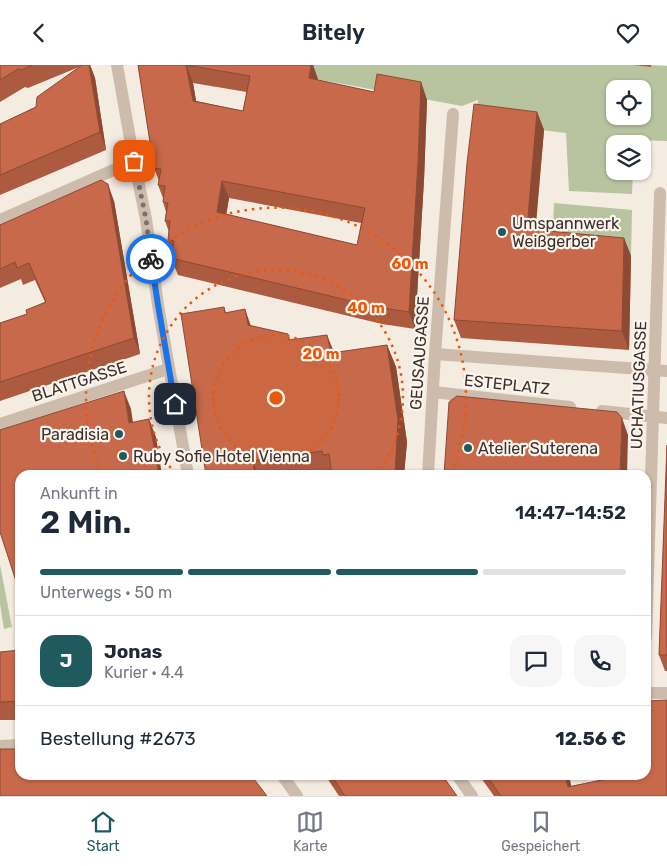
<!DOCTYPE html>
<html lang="de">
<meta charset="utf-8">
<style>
:root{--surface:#fff;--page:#f6f6f7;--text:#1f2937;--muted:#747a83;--line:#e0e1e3;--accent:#1f5a5e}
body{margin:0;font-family:Rubik,sans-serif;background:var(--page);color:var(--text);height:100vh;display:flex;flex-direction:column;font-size:19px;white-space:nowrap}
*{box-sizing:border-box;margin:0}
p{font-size:16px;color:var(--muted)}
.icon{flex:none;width:28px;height:28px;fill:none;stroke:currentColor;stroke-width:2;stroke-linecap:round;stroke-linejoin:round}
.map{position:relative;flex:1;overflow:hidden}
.panel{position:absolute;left:15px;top:405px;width:636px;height:310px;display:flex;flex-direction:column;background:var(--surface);border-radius:15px;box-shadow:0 1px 4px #0004}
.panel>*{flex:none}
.controls{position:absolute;left:606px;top:15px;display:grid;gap:10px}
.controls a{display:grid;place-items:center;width:45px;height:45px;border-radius:10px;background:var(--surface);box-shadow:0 1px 4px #0004;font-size:25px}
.pin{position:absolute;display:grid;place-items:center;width:42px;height:42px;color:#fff;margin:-21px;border-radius:10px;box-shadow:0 2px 8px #0006}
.courier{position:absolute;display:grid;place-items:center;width:50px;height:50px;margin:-25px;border:4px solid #1a73e8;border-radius:50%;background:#fff;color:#222;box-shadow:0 1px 6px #0007}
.summary em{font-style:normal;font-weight:600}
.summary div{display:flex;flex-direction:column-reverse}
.summary{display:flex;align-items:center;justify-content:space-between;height:85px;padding:0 25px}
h1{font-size:32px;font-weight:600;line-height:38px}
.bar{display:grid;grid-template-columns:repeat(4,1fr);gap:8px 5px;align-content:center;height:60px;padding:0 25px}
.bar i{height:6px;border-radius:4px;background:var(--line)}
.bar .active{background:var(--accent)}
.bar p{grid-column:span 4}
.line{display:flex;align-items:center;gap:12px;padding:0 25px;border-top:1px solid var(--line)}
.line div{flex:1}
.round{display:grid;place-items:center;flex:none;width:52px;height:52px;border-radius:15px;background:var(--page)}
header{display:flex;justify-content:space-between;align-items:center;height:65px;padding:0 25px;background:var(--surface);font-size:22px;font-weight:600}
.tab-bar{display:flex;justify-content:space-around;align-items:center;height:70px;border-top:1px solid var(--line);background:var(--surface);font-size:14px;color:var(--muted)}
.tab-bar a{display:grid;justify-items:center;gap:2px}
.tab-bar .active{color:var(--accent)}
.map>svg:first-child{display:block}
</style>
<header><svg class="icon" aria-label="back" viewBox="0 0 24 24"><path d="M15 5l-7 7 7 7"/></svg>Bitely<svg class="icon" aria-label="heart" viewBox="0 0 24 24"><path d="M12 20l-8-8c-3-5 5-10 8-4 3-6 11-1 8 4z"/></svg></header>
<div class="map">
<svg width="667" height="731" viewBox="0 0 667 731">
<rect width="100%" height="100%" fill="#f4ebe1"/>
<g fill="#b8c4a0" fill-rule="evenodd">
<path d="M307 0H632L651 2V0L667 1V76L634 75 633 79H615V106H633L632 129 569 126 566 68 474 57 478 35 462 41 305 12ZM615 24H642V51H615Z"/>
<path d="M554 138 632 145 631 191 552 184Z"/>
<path d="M0 500 12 562 4 564 0 539Z"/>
</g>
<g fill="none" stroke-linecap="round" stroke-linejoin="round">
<g stroke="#cdbbac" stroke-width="12">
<path d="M117 0 134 96 146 154 158 240 188 410"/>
<path d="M0 155 134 96"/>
<path d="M435 289 667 306"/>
<path d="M433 327 570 342"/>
<path d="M602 346 667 353"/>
<path d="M0 359 168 304"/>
<path d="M428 410 435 289 453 49"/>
<path d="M646 573 660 128"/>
<path d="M646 628H667"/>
<path d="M0 681 20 680"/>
<path d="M282 710 297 731"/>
<path d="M457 710 472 731"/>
</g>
</g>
<g fill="#ac5a40" fill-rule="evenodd">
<path d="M0 0H90L95 13 106 85 0 130V59L36 42 79 2 28 23 25 22 0 37Z"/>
<path d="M138 0H313L318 15 374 27 421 17 427 35 424 115 415 264 382 259 178 210 171 193 172 186 168 175 169 167 165 156 166 147 163 137V133L158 120 159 116 154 103ZM193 18 247 27 243 46 196 36ZM229 133 361 158 357 180 226 149Z"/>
<path d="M632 0H651V2Z"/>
<path d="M537 47 544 65 535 165 624 173 631 191 629 285 461 273 454 255Z"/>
<path d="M114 136 140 289 0 336V258L27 249 45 237 35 215 23 220 21 214 0 223V160Z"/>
<path d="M224 242 226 248 251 261 288 269 290 275 334 288 387 280 396 302 407 377 404 410H330L329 408 318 410H206Z"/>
<path d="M667 380V606H665L659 590Z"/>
<path d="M20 585V655H0V587Z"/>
<path d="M325 710H442L457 731H339Z"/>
<path d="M479 710H569L571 721 625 710H646L667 731H494Z"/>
</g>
<g fill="#8c4a34">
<path d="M89 0H90L95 13 106 85 100 67Z"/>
<path d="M186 0 193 18 199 53 193 36Z"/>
<path d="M311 0H313L318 14 315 31 309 13Z"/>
<path d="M421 17 427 35 424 115 415 264 409 247Z"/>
<path d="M537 47 544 65 534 183 527 164Z"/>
<path d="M222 116 229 133 224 164 217 147Z"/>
<path d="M108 119 114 136 140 289 134 273Z"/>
<path d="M624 173 631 191 629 285 622 266Z"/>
<path d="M245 244 253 267 248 260Z"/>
<path d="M327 270 336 292 331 288Z"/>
<path d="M387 280 396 302 407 377 404 410H395Z"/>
<path d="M124 326 131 344 136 377 129 358Z"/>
<path d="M622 353 628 370 627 410H620Z"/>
<path d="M149 354 156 372 162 410H159Z"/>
<path d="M253 396 258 410H255Z"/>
<path d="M565 710H569L573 731 568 722Z"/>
</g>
<g fill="#c8694b" stroke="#8c4a34" fill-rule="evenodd">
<path d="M0 0H33L21 5 18 4 0 15Z"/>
<path d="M82 0H89L100 67 0 110V59L36 42 37 32Z"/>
<path d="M138 0H311L309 13 374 27 377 9 421 17 418 98 409 247 376 242 171 193 174 176 168 175 170 156H165L168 138 163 137 165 121 158 120 161 104 154 103ZM186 0 250 11 243 46 193 36ZM222 116 365 143 357 180 217 147Z"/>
<path d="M474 39 537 47 527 164 624 173 622 266 454 255 467 98Z"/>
<path d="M101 115 108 119 134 273 0 317V258L27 249 26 245 46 237 29 198 17 203 15 197 0 204V160Z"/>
<path d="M224 242 225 248 245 244 248 260 288 269 289 275 327 270 331 288 387 280 398 355 395 410H332L329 389 323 390 322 386 253 396 255 410H206L181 249Z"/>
<path d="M124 326 129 358 149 354 159 410H20V534L15 513 0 467V365Z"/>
<path d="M457 331 617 347 622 353 620 410H444L449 337Z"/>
<path d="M667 380V590H659Z"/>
<path d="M20 585V636L0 637V587Z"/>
<path d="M667 635V731H501L486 710H565L568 722 627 710H646V636Z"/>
<path d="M0 684H20V710H251L267 731H0Z"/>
<path d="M331 710H442L457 731H345Z"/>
</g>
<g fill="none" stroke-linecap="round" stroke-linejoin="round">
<path stroke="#7c716b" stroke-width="5" stroke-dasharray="0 9" d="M134 96 146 154 151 194"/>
<path stroke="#1a73e8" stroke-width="6" d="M151 194 158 240 175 339"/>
</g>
<circle cx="276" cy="333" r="63" fill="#e8590c" fill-opacity=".12"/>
<g fill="none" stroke="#e8590c" stroke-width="2.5" stroke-dasharray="2.5 5">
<circle cx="276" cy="333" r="63"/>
<path d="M175 409A127 127 0 1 1 377 409"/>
<path d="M102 409A190 190 0 1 1 450 409"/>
</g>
<g fill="#1f5a5e" stroke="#fbf5ee" stroke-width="2">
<circle cx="502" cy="167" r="5"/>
<circle cx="119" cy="369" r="5"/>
<circle cx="468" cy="383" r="5"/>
<circle cx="123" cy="391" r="5"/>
</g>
<g text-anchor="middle" stroke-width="4.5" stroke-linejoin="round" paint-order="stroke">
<g font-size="16" fill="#3b302b" stroke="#fbf5ee" text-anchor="start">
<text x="512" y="164">Umspannwerk<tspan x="512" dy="18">Weißgerber</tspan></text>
<text x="109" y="375" text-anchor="end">Paradisia</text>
<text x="478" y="389">Atelier Suterena</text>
<text x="133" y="397">Ruby Sofie Hotel Vienna</text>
</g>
<g font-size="16" fill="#3b302b" stroke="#fbf5ee">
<text transform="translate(419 288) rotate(-86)" y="6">GEUSAUGASSE</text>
<text transform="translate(79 316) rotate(-18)" y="6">BLATTGASSE</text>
<text transform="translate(507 319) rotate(6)" y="6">ESTEPLATZ</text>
<text transform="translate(638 320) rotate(-88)" y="6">UCHATIUSGASSE</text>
</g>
</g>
<circle cx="276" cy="333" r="8" fill="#e8590c" stroke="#fbf5ee" stroke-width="2.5"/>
<g font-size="15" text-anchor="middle" font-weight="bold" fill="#e8590c" stroke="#fbf5ee" stroke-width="4.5" stroke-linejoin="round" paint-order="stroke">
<text x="410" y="204">60 m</text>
<text x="366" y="248">40 m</text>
<text x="321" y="294">20 m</text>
</g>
</svg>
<div class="controls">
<a><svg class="icon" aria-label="locate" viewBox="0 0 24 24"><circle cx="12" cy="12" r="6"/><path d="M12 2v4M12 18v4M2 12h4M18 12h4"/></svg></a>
<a><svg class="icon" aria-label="layers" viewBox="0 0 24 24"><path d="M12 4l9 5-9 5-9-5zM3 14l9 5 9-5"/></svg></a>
</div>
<div class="pin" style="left:134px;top:96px;background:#ea580c"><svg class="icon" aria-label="bag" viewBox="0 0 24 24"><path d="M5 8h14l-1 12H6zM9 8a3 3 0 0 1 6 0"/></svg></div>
<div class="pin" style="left:175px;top:339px;background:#1f2937"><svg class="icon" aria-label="home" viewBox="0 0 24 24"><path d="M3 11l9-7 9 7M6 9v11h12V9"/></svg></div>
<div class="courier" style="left:151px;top:194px"><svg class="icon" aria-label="bike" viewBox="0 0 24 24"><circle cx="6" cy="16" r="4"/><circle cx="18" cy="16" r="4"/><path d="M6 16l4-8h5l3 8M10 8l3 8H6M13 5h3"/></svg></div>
<section class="panel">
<div class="summary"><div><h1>2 Min.</h1><p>Ankunft in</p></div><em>14:47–14:52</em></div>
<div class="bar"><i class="active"></i><i class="active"></i><i class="active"></i><i></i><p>Unterwegs · 50 m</p></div>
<div class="line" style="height:90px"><b class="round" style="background:var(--accent);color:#fff">J</b><div><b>Jonas</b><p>Kurier · 4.4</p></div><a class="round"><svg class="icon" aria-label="chat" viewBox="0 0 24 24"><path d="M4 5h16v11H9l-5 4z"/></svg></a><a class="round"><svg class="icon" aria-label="phone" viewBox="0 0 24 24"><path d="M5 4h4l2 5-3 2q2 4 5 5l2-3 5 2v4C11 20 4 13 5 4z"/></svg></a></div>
<div class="line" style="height:65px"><div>Bestellung #2673</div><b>12.56 €</b></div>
</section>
</div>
<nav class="tab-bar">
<a class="active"><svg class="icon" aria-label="home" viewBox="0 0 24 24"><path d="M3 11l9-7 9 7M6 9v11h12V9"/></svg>Start</a>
<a><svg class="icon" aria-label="map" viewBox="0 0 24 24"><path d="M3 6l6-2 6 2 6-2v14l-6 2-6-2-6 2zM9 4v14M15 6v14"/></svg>Karte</a>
<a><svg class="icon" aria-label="saved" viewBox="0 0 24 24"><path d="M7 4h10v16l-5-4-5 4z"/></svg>Gespeichert</a>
</nav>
